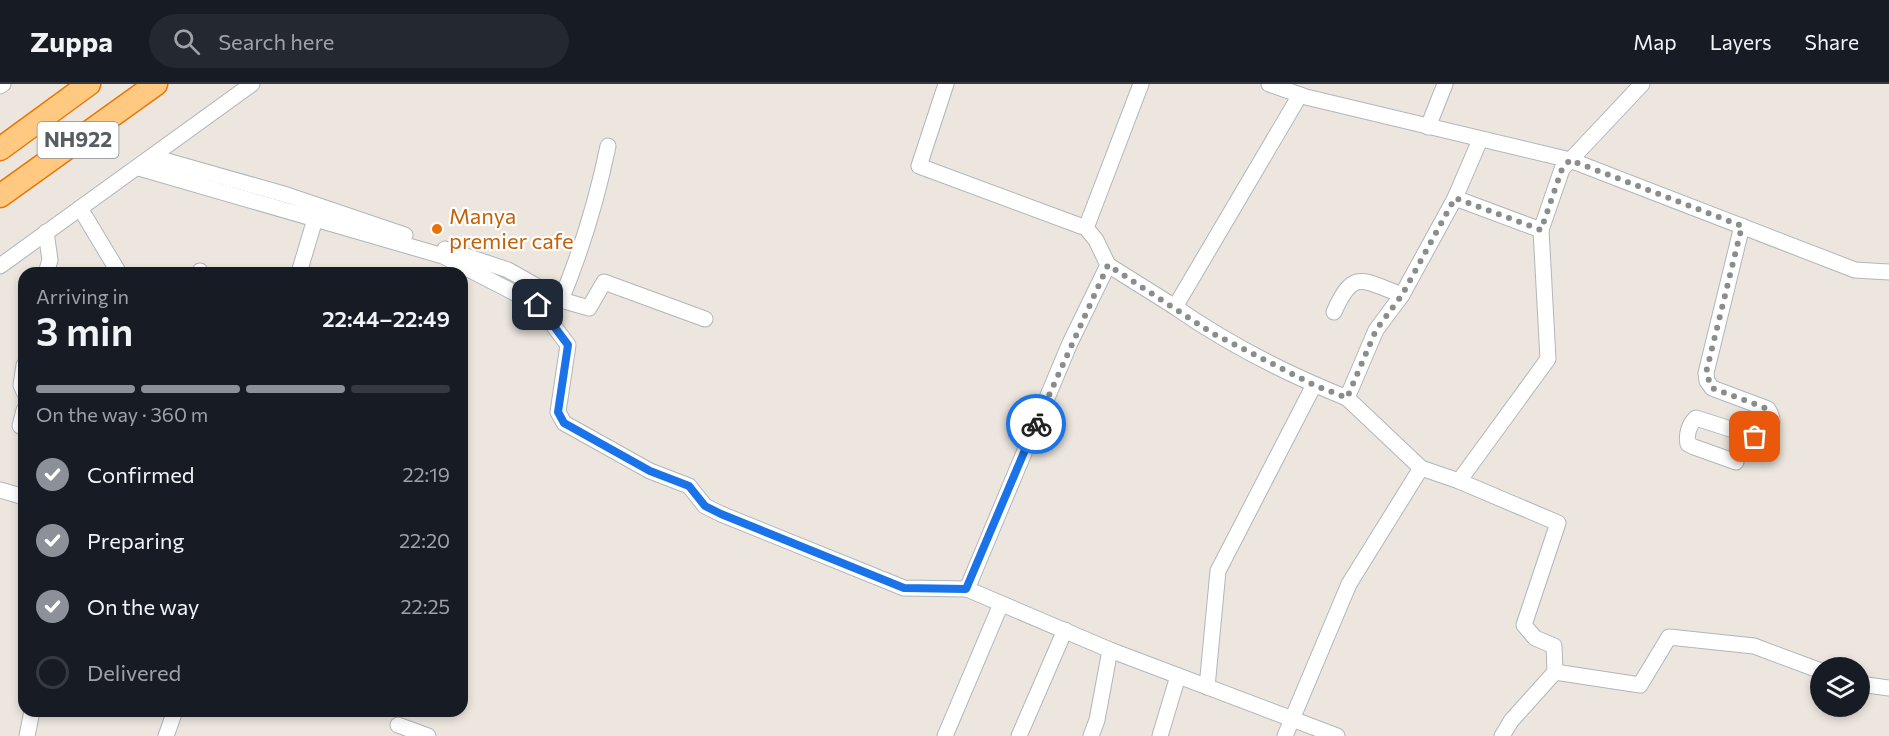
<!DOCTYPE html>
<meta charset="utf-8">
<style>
:root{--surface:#171b24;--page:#242831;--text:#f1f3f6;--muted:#9ea1a6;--line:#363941;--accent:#8c9099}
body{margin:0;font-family:Commissioner,sans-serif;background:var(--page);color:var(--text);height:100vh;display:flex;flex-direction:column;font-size:22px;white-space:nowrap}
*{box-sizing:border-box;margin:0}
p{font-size:20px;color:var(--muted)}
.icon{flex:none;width:33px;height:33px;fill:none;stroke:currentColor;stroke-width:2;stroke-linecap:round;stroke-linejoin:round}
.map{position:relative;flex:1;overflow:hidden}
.drawer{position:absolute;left:18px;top:183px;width:450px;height:450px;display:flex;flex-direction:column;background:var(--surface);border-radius:18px;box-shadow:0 3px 9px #0003}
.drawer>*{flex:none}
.controls{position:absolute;left:1810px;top:573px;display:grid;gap:12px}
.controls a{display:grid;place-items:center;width:60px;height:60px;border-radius:50%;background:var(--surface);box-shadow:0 3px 9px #0003;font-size:30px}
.pin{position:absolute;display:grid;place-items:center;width:51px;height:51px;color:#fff;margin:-26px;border-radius:12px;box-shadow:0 3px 9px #0006}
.courier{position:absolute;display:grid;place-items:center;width:60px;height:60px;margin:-30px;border:4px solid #1a73e8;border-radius:50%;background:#fff;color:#222;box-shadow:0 2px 8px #0007}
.overview em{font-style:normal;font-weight:600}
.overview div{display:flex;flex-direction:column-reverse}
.overview{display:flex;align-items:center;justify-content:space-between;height:102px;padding:0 18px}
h1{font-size:39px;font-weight:600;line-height:45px}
.bar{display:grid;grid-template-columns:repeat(4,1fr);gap:9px 6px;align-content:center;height:72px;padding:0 18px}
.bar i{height:8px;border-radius:4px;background:var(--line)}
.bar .current{background:var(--accent)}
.bar p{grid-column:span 4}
ol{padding:0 18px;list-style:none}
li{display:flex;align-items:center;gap:18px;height:66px}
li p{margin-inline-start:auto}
li .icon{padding:6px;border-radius:50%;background:var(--accent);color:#fff;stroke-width:4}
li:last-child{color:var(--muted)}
li i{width:33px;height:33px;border:3px solid var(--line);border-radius:50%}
header{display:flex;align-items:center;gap:36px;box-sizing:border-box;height:84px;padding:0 30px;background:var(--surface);border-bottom:2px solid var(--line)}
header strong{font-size:28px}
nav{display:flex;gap:33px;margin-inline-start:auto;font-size:21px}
.search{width:420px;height:54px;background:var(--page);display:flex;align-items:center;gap:15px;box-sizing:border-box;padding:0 21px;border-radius:33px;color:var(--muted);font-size:22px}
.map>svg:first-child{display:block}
</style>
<header>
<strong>Zuppa</strong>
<div class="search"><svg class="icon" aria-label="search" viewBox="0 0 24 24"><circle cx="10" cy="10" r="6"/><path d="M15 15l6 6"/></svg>Search here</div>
<nav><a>Map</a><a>Layers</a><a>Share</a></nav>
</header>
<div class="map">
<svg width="1889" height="652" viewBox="0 0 1889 652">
<rect width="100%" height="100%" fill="#ece6de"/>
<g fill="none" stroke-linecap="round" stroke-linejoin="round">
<defs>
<g id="minor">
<path d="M946 0 919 82 1086 144 1096 156 1108 181 1070 259 967 505 1110 566 1337 652"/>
<path d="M1269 0 1306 13 1570 76 1855 186 1889 188"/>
<path d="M0 2 3 0"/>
<path d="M1428 43 1445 0"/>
<path d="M153 73 287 111 405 151"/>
<path d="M139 84 443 172 538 221 568 261 558 328 564 339 650 387 689 402 705 422 721 430 904 504 967 505"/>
<path d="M1455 114 1480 56"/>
<path d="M80 124 119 189"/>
<path d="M1086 144 1141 0"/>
<path d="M46 148 50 176 46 189"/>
<path d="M445 165 508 186 561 216 589 224 604 198 705 235"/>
<path d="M1108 181 1175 223 1300 11"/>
<path d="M0 182 252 0"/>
<path d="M200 189V187"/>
<path d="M299 189 315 135"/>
<path d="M561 216C582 165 597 116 608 62"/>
<path d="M1175 223C1228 260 1287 290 1347 314L1376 246 1402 211 1455 114 1541 146"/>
<path d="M1334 228C1354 183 1363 197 1402 211"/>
<path d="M24 281 21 301 24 308"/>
<path d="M1347 314 1421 384 1459 397 1548 275 1541 146 1562 85 1642 0"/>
<path d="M20 342 24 326"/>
<path d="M1736 378 1694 363 1688 360C1686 351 1689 340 1696 334L1755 353 1768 350C1773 340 1774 335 1768 325L1712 304 1707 297 1706 289 1742 142"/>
<path d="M1459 397 1558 439 1524 541 1535 554 1554 562 1555 588"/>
<path d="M0 406 24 413"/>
<path d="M1860 600 1889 604"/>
<path d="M1207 603 1218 487 1314 301"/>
<path d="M398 641 428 652"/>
<path d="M27 652 32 627"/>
<path d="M166 652 175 627"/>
<path d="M945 652 1001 520"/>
<path d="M1019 652 1065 546"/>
<path d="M1091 652 1097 636 1110 566"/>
<path d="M1160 652 1178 592"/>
<path d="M1285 652 1349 500 1421 384"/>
<path d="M1502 652 1511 637 1555 588 1640 601 1669 553 1754 562 1821 587"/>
</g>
<g id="highway">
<path d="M0 65 89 0"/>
<path d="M0 112 156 0"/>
</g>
</defs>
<use href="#minor" stroke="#b1b6bb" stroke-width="17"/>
<use href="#highway" stroke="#ea7800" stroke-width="25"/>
<use href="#minor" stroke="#fff" stroke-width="15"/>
<use href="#highway" stroke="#ffc982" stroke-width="22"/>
</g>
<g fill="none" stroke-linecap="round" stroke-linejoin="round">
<path stroke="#8b8d8d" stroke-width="6" stroke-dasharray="0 10.8" d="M1036 340 1108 181 1212 249 1314 301 1347 314 1376 246 1402 211 1455 114 1541 146 1562 85 1570 76 1742 142 1706 289 1712 304 1768 325C1774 335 1773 340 1768 350L1755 353"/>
<path stroke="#1a73e8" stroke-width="8" d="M538 221 568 261 558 328 564 339 650 387 689 402 705 422 721 430 904 504 966 505 1036 340"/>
</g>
<circle fill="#e8710a" stroke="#fff" stroke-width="2" cx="437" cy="145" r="6"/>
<g text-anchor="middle" stroke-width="4.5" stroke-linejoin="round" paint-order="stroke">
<rect fill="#fff" stroke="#898e90" stroke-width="1.5" x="37.5" y="38" width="81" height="36" rx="4.5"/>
<g font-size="21" font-weight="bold" fill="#575d61">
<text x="78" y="63">NH922</text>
</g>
<g font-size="22" fill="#c56008" stroke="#fff" text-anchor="start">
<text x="449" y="140">Manya<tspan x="449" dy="25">premier cafe</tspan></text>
</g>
</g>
</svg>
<div class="controls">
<a><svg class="icon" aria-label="layers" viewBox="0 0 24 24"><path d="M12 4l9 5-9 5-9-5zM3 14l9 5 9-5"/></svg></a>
</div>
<div class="pin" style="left:1755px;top:353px;background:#ea580c"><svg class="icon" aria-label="bag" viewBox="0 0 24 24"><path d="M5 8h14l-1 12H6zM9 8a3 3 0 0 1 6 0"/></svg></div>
<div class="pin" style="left:538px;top:221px;background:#1f2937"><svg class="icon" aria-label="home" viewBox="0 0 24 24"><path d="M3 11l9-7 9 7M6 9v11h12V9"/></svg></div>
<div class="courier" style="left:1036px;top:340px"><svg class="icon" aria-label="bike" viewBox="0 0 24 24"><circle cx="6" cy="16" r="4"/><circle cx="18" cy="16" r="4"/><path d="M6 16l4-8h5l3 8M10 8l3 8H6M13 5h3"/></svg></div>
<section class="drawer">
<div class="overview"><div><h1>3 min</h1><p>Arriving in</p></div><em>22:44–22:49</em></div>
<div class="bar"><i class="current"></i><i class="current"></i><i class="current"></i><i></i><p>On the way · 360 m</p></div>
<ol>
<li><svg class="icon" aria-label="check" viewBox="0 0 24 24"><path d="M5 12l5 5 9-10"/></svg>Confirmed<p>22:19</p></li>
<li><svg class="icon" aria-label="check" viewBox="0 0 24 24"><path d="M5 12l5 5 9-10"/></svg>Preparing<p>22:20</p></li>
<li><svg class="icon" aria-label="check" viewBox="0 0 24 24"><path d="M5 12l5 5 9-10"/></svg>On the way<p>22:25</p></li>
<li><i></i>Delivered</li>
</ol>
</section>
</div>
